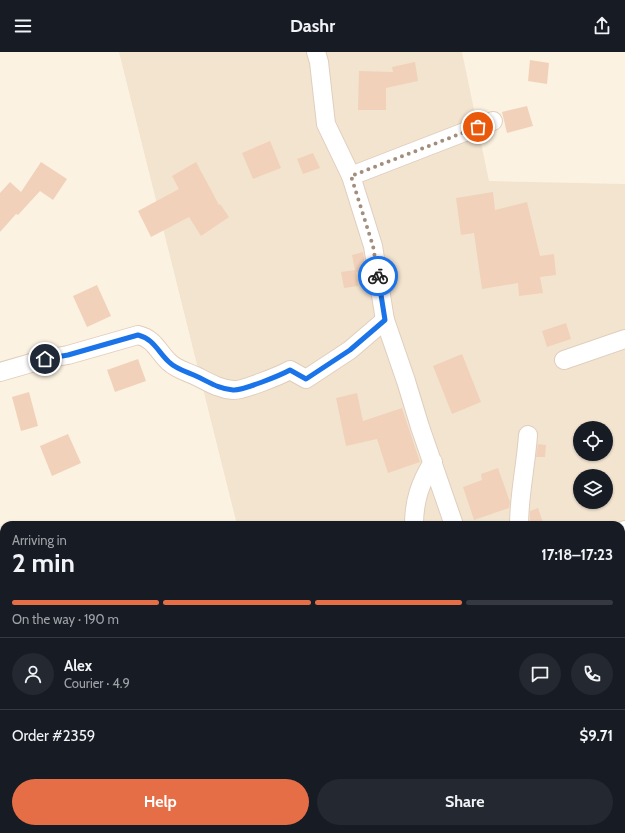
<!DOCTYPE html>
<meta charset="utf-8">
<style>
:root{--surface:#171b24;--page:#242831;--text:#f1f3f6;--muted:#9ea1a6;--line:#363941;--accent:#e66e47}
body{margin:0;font-family:Cabin,sans-serif;background:var(--page);color:var(--text);height:100vh;display:flex;flex-direction:column;font-size:15px;white-space:nowrap}
*{box-sizing:border-box;margin:0}
p{font-size:13px;color:var(--muted)}
.icon{flex:none;width:22px;height:22px;fill:none;stroke:currentColor;stroke-width:2;stroke-linecap:round;stroke-linejoin:round}
.map{position:relative;flex:1;overflow:hidden}
.side{position:absolute;left:0px;top:469px;width:625px;height:312px;display:flex;flex-direction:column;background:var(--surface);border-radius:12px 12px 0 0;box-shadow:0 1px 3px #0004}
.side>*{flex:none}
.tools{position:absolute;left:573px;top:369px;display:grid;gap:8px}
.tools a{display:grid;place-items:center;width:40px;height:40px;border-radius:50%;background:var(--surface);box-shadow:0 1px 3px #0004;font-size:20px}
.pin{position:absolute;display:grid;place-items:center;width:34px;height:34px;color:#fff;margin:-17px;border:2px solid #fff;border-radius:50%;box-shadow:0 1px 4px #0007}
.courier{position:absolute;display:grid;place-items:center;width:40px;height:40px;margin:-20px;border:3px solid #1a73e8;border-radius:50%;background:#fff;color:#222;box-shadow:0 1px 5px #0007}
.headline em{font-style:normal;font-weight:700}
.headline div{display:flex;flex-direction:column-reverse}
.headline{display:flex;align-items:center;justify-content:space-between;height:68px;padding:0 12px}
h1{font-size:26px;font-weight:700;line-height:30px}
.bar{display:grid;grid-template-columns:repeat(4,1fr);gap:6px 4px;align-content:center;height:48px;padding:0 12px}
.bar i{height:5px;border-radius:3px;background:var(--line)}
.bar .current{background:var(--accent)}
.bar p{grid-column:span 4}
.line{display:flex;align-items:center;gap:10px;padding:0 12px;border-top:1px solid var(--line)}
.line div{flex:1}
.round{display:grid;place-items:center;flex:none;width:42px;height:42px;border-radius:21px;background:var(--page)}
.primary-button{display:flex;gap:8px;margin-top:auto;padding:8px 12px}
.primary-button a{flex:1;height:46px;border-radius:24px;background:var(--accent);color:#fff;font-size:16px;font-weight:700;line-height:46px;text-align:center}
.primary-button a+a{background:var(--page);color:var(--text)}
header{display:flex;justify-content:space-between;align-items:center;height:52px;padding:0 12px;background:var(--surface);font-size:18px;font-weight:700}
.map>svg:first-child{display:block}
</style>
<header><svg class="icon" aria-label="menu" viewBox="0 0 24 24"><path d="M4 6h16M4 12h16M4 18h16"/></svg>Dashr<svg class="icon" aria-label="share" viewBox="0 0 24 24"><path d="M12 15V3M7 8l5-5 5 5M5 13v7h14v-7"/></svg></header>
<div class="map">
<svg width="625" height="781" viewBox="0 0 625 781">
<rect width="100%" height="100%" fill="#fcf2e1"/>
<path fill="#f3e4d0" fill-rule="evenodd" d="M119 0H462L489 129 625 132V781H42L46 777H621V473H237ZM580 376H606V402H580ZM580 424H606V450H580Z"/>
<g fill="#f1d1b9">
<path d="M530 8 549 11 547 32 528 29Z"/>
<path d="M415 10 418 29 386 36V58H358L359 19 393 20 392 15Z"/>
<path d="M527 54 533 74 507 81 502 60Z"/>
<path d="M270 89 281 116 253 127 242 101Z"/>
<path d="M313 101 320 116 303 122 297 107Z"/>
<path d="M41 110 67 127 53 148 40 139 18 163 16 162 0 180V141L10 130 21 140Z"/>
<path d="M196 110 219 153 220 152 229 165 201 184 189 165 151 185 138 159 179 137 172 124Z"/>
<path d="M493 140 495 158 527 150 540 204 554 202 556 223 540 225 543 241 519 244 518 231 482 237 474 181 461 183 456 146Z"/>
<path d="M363 200 366 218 356 220 358 234 344 236 341 220 355 218 352 203Z"/>
<path d="M97 233 111 264 87 275 73 244Z"/>
<path d="M566 271 571 287 547 295 542 279Z"/>
<path d="M462 302 481 350 452 362 433 314Z"/>
<path d="M138 307 146 329 115 340 107 318Z"/>
<path d="M29 340 38 374 21 379 12 345Z"/>
<path d="M357 341 363 369 402 356 420 410 388 421 377 387 346 394 336 346Z"/>
<path d="M68 382 81 411 52 424 40 394Z"/>
<path d="M538 392 546 393 545 405H536Z"/>
<path d="M498 416 510 450 509 456 474 468 463 435 482 428 481 422Z"/>
<path d="M538 456 544 473H530V459Z"/>
</g>
<g fill="none" stroke-linecap="round" stroke-linejoin="round">
<defs>
<g id="minor">
<path d="M316 0 319 10 326 72 351 124 373 194 385 268 406 329 420 375 454 473"/>
<path d="M351 124 493 69"/>
<path d="M564 308 625 287"/>
<path d="M0 320 45 307 68 303 138 283C155 287 158 300 169 310 176 317 187 320 196 324 208 330 219 337 233 338 242 339 281 323 290 318L306 327 350 298 385 268"/>
<path d="M414 473C414 449 420 431 433 410"/>
<path d="M519 473C519 443 526 413 528 383"/>
<path d="M621 480 625 478"/>
<path d="M621 627 625 626"/>
<path d="M277 777 278 781"/>
<path d="M390 777 391 781"/>
<path d="M138 781 139 779 145 777"/>
<path d="M205 781 210 777"/>
<path d="M479 781 481 777"/>
</g>
</defs>
<use href="#minor" stroke="#e0cebd" stroke-width="20"/>
<path stroke="#d6b49d" stroke-width="2.5" stroke-dasharray="1 3" stroke-linecap="butt" d="M621 683 625 680"/>
<use href="#minor" stroke="#fff" stroke-width="18"/>
</g>
<g fill="none" stroke-linecap="round" stroke-linejoin="round">
<path stroke="#a38e7e" stroke-width="4" stroke-dasharray="0 7.2" d="M378 224 373 194 351 124 478 75"/>
<path stroke="#1a73e8" stroke-width="5" d="M45 307 68 303 138 283C154 287 158 300 169 310 176 317 187 320 196 324 209 330 219 337 233 338 242 339 281 323 290 318L306 327 350 298 385 268 378 224"/>
</g>
</svg>
<div class="tools">
<a><svg class="icon" aria-label="locate" viewBox="0 0 24 24"><circle cx="12" cy="12" r="6"/><path d="M12 2v4M12 18v4M2 12h4M18 12h4"/></svg></a>
<a><svg class="icon" aria-label="layers" viewBox="0 0 24 24"><path d="M12 4l9 5-9 5-9-5zM3 14l9 5 9-5"/></svg></a>
</div>
<div class="pin" style="left:478px;top:75px;background:#ea580c"><svg class="icon" aria-label="bag" viewBox="0 0 24 24"><path d="M5 8h14l-1 12H6zM9 8a3 3 0 0 1 6 0"/></svg></div>
<div class="pin" style="left:45px;top:307px;background:#1f2937"><svg class="icon" aria-label="home" viewBox="0 0 24 24"><path d="M3 11l9-7 9 7M6 9v11h12V9"/></svg></div>
<div class="courier" style="left:378px;top:224px"><svg class="icon" aria-label="bike" viewBox="0 0 24 24"><circle cx="6" cy="16" r="4"/><circle cx="18" cy="16" r="4"/><path d="M6 16l4-8h5l3 8M10 8l3 8H6M13 5h3"/></svg></div>
<section class="side">
<div class="headline"><div><h1>2 min</h1><p>Arriving in</p></div><em>17:18–17:23</em></div>
<div class="bar"><i class="current"></i><i class="current"></i><i class="current"></i><i></i><p>On the way · 190 m</p></div>
<div class="line" style="height:72px"><a class="round"><svg class="icon" aria-label="person" viewBox="0 0 24 24"><circle cx="12" cy="8" r="4"/><path d="M4 21q1-7 8-7t8 7"/></svg></a><div><b>Alex</b><p>Courier · 4.9</p></div><a class="round"><svg class="icon" aria-label="chat" viewBox="0 0 24 24"><path d="M4 5h16v11H9l-5 4z"/></svg></a><a class="round"><svg class="icon" aria-label="phone" viewBox="0 0 24 24"><path d="M5 4h4l2 5-3 2q2 4 5 5l2-3 5 2v4C11 20 4 13 5 4z"/></svg></a></div>
<div class="line" style="height:52px"><div>Order #2359</div><b>$9.71</b></div>
<div class="primary-button"><a>Help</a><a>Share</a></div>
</section>
</div>
